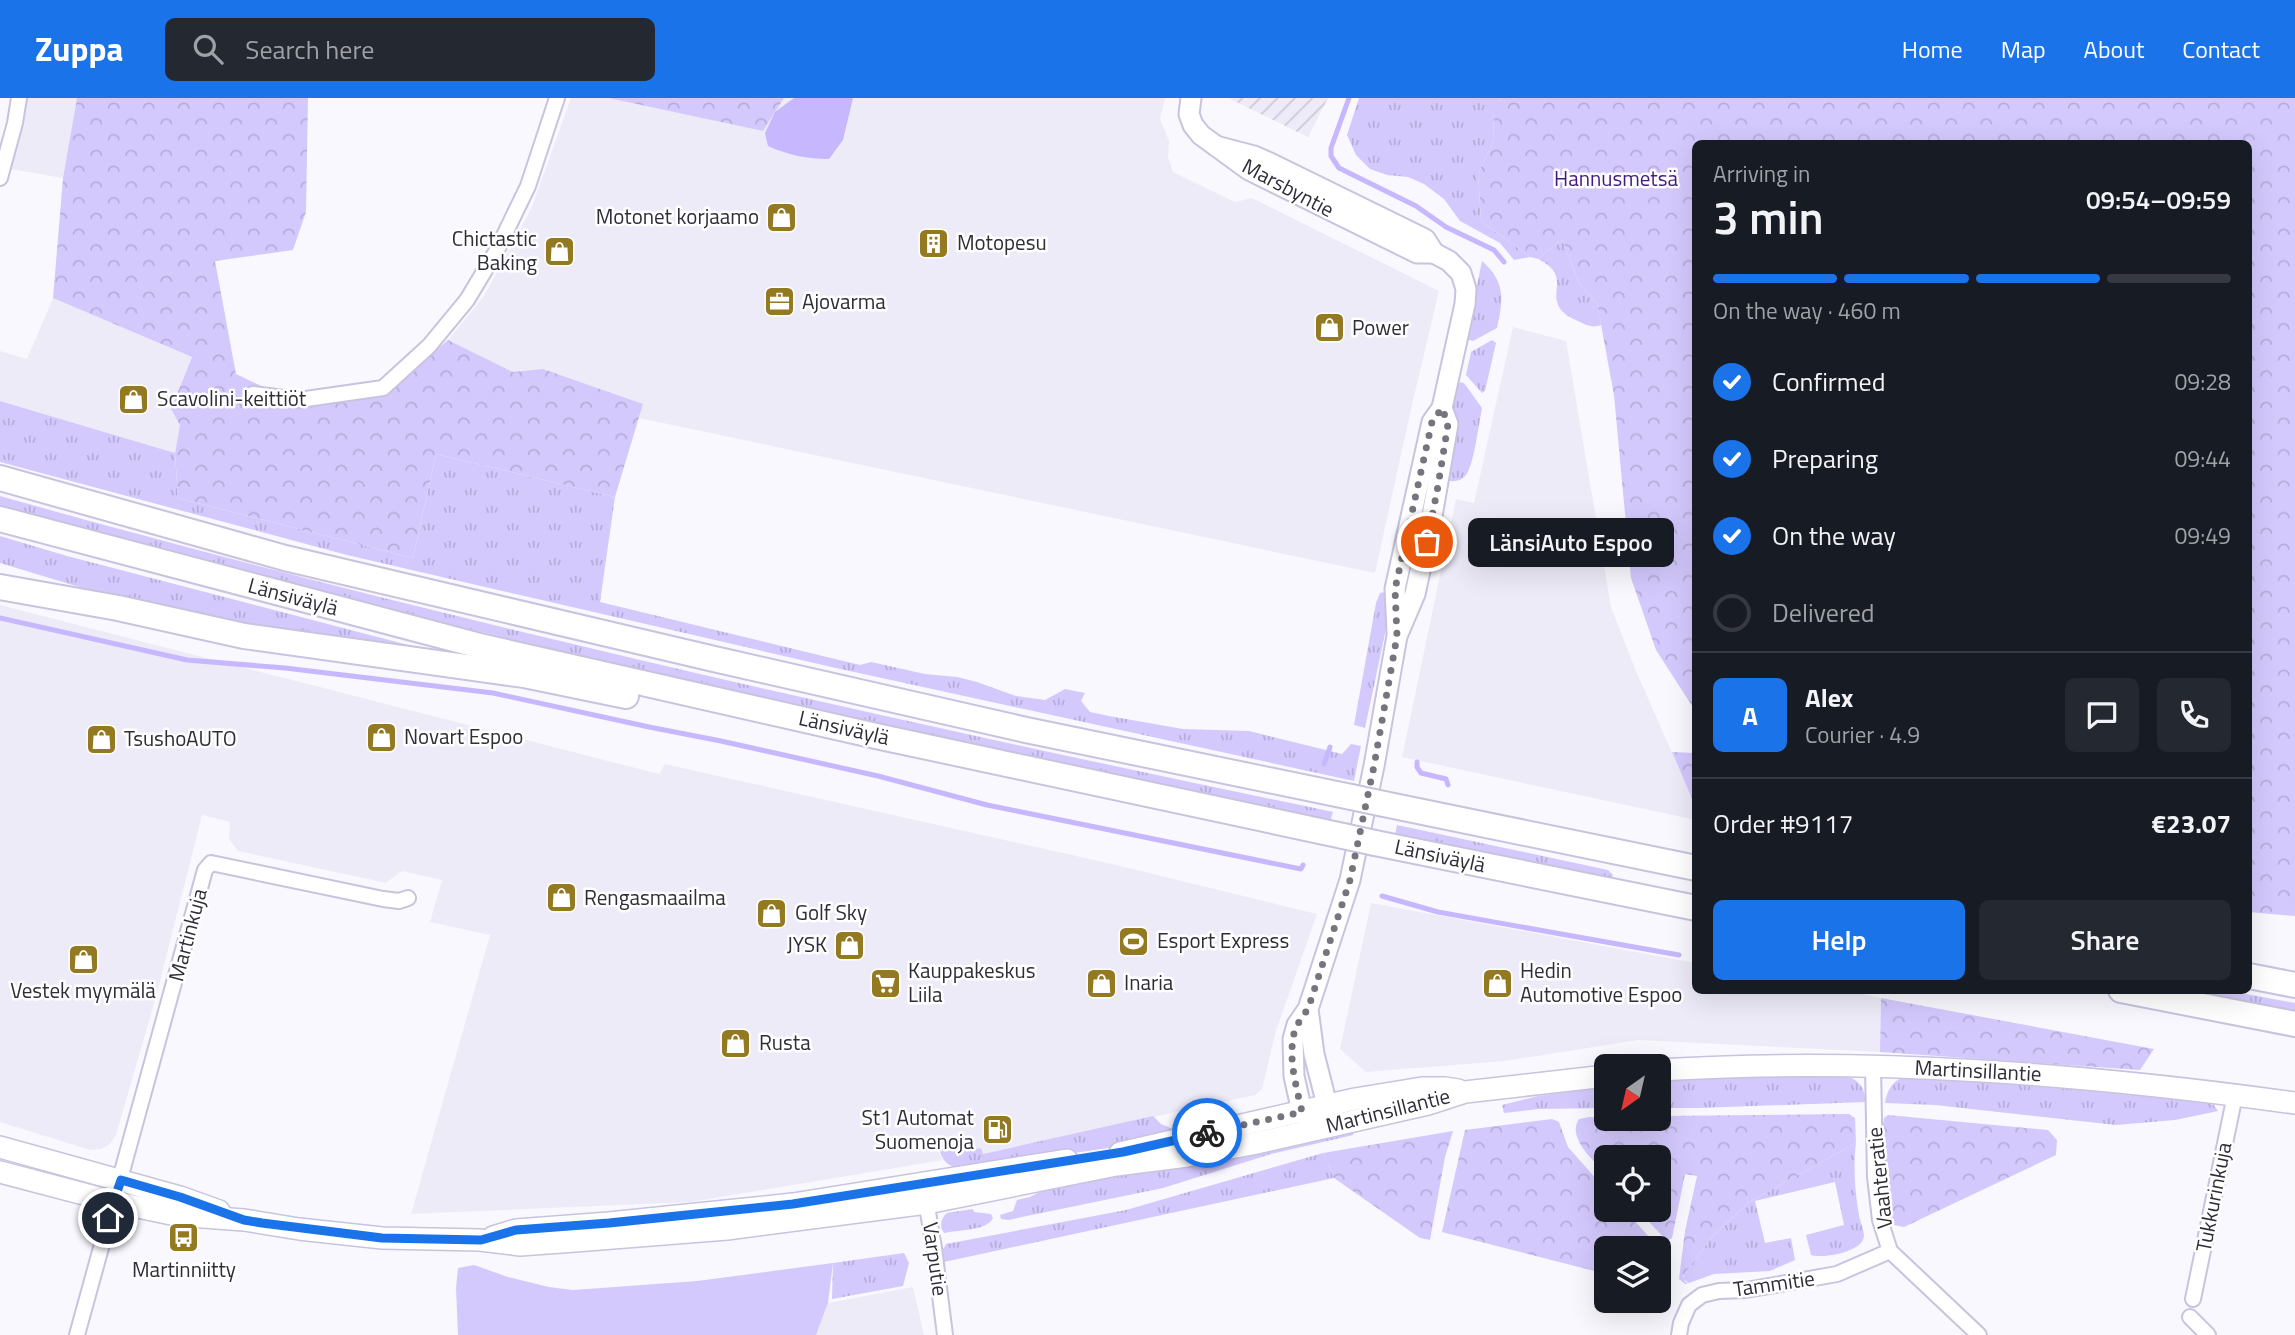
<!DOCTYPE html>
<meta charset="utf-8">
<style>
:root{--surface:#171b24;--page:#242831;--text:#f1f3f6;--muted:#9ea1a6;--line:#363941;--accent:#1a73e8}
body{margin:0;font-family:"Titillium Web",sans-serif;background:var(--page);color:var(--text);height:100vh;display:flex;flex-direction:column;font-size:26px;white-space:nowrap}
*{box-sizing:border-box;margin:0}
p{font-size:23px;color:var(--muted)}
.icon{flex:none;width:38px;height:38px;fill:none;stroke:currentColor;stroke-width:2;stroke-linecap:round;stroke-linejoin:round}
.map{position:relative;flex:1;overflow:hidden}
.drawer{position:absolute;left:1692px;top:42px;width:560px;height:854px;display:flex;flex-direction:column;background:var(--surface);border-radius:10px;box-shadow:0 7px 28px #0002}
.drawer>*{flex:none}
.needle{width:46px;rotate:214deg}
.tools{position:absolute;left:1594px;top:956px;display:grid;gap:14px}
.tools a{display:grid;place-items:center;width:77px;height:77px;border-radius:10px;background:var(--surface);box-shadow:0 7px 28px #0002;font-size:35px}
.pin{position:absolute;display:grid;place-items:center;width:60px;height:60px;color:#fff;margin:-30px;border:4px solid #fff;border-radius:50%;box-shadow:0 2px 7px #0007}
.courier{position:absolute;display:grid;place-items:center;width:70px;height:70px;margin:-35px;border:5px solid #1a73e8;border-radius:50%;background:#fff;color:#222;box-shadow:0 2px 9px #0007}
.bubble{position:absolute;height:49px;border-radius:10px;background:var(--surface);box-shadow:0 7px 28px #0002;font-size:23px;font-weight:600;line-height:49px;text-align:center}
.overview em{font-style:normal;font-weight:600}
.overview div{display:flex;flex-direction:column-reverse}
.overview{display:flex;align-items:center;justify-content:space-between;height:119px;padding:0 21px}
h1{font-size:46px;font-weight:600;line-height:52px}
.bar{display:grid;grid-template-columns:repeat(4,1fr);gap:10px 7px;align-content:center;height:84px;padding:0 21px}
.bar i{height:9px;border-radius:5px;background:var(--line)}
.bar .selected{background:var(--accent)}
.bar p{grid-column:span 4}
.line{display:flex;align-items:center;gap:18px;padding:0 21px;border-top:2px solid var(--line)}
.line div{flex:1}
.round{display:grid;place-items:center;flex:none;width:74px;height:74px;border-radius:10px;background:var(--page)}
ol{padding:0 21px;list-style:none}
li{display:flex;align-items:center;gap:21px;height:77px}
li p{margin-inline-start:auto}
li .icon{padding:7px;border-radius:50%;background:var(--accent);color:#fff;stroke-width:4}
li:last-child{color:var(--muted)}
li i{width:38px;height:38px;border:4px solid var(--line);border-radius:50%}
.primary-button{display:flex;gap:14px;margin-top:auto;padding:14px 21px}
.primary-button a{flex:1;height:80px;border-radius:10px;background:var(--accent);color:#fff;font-size:28px;font-weight:600;line-height:80px;text-align:center}
.primary-button a+a{background:var(--page);color:var(--text)}
header{display:flex;align-items:center;gap:42px;box-sizing:border-box;height:98px;padding:0 35px;background:var(--accent);color:#fff}
header strong{font-size:33px}
nav{display:flex;gap:38px;margin-inline-start:auto;font-size:24px}
.search{width:490px;height:63px;background:var(--page);display:flex;align-items:center;gap:18px;box-sizing:border-box;padding:0 24px;border-radius:10px;color:var(--muted);font-size:26px}
.map>svg:first-child{display:block}
</style>
<header>
<strong>Zuppa</strong>
<div class="search"><svg class="icon" aria-label="search" viewBox="0 0 24 24"><circle cx="10" cy="10" r="6"/><path d="M15 15l6 6"/></svg>Search here</div>
<nav><a>Home</a><a>Map</a><a>About</a><a>Contact</a></nav>
</header>
<div class="map">
<svg width="2295" height="1237" viewBox="0 0 2295 1237">
<defs>
<pattern id="industrial-furrows" width="10" height="10" patternUnits="userSpaceOnUse" patternTransform="scale(1.75)"><rect width="10" height="10" fill="#eeebf9"/><path d="M-1 1l2-2M0 10L10 0M9 11l2-2" fill="none" stroke="#cccad6"/></pattern>
<pattern id="grass-tufts" width="24" height="20" patternUnits="userSpaceOnUse" patternTransform="scale(1.75)"><rect width="24" height="20" fill="#d4c9fd"/><path d="M3 7l-1-3M5 7V3M7 7l1-3M15 17l-1-3M17 17v-4M19 17l1-3" fill="none" stroke="#b6adda"/></pattern>
<pattern id="forest-crowns" width="20" height="18" patternUnits="userSpaceOnUse" patternTransform="scale(1.75)"><rect width="20" height="18" fill="#d4c9fd"/><path d="M2 6a3 3 0 1 1 6 0M12 15a3 3 0 1 1 6 0" fill="none" stroke="#b6adda"/></pattern>
</defs>
<rect width="100%" height="100%" fill="#f9f8fe"/>
<g fill="#eeebf9">
<path d="M26 0H77L63 80 11 71 25 17Z"/>
<path d="M571 0H608L763 33 784 0H1165L1160 21 1169 43 1168 59 1173 74 1235 104 1252 100 1439 193 1412 307 1375 475 639 320 642 306 543 271 513 274 448 242 484 198 531 111Z"/>
<path d="M53 200 192 259 171 311 180 327 175 355 0 303V253L27 261Z"/>
<path d="M1513 229 1566 243 1611 509 1636 573 1696 709V722L1402 659 1456 401 1474 405Z"/>
<path d="M0 507 659 676 665 666 1112 766 1317 816 1276 933 1262 991 1255 997 983 1056 961 1054 946 1044 941 1045 939 1055 943 1062 691 1104 411 1116 490 837 430 824 442 782 402 773 386 785 238 753 229 741 230 724 202 717 156 899 116 1037 110 1046 101 1051 90 1052 0 1024Z"/>
<path d="M1371 805 1696 865V892H1842L1881 900 1880 954 1639 942 1504 963 1366 974 1340 951Z"/>
<path d="M913 1189 924 1237H816L828 1205Z"/>
</g>
<path fill="url(#industrial-furrows)" d="M1228 0H1328L1308 39Z"/>
<g fill="url(#grass-tufts)">
<path d="M1359 0H1501L1493 15 1494 42 1478 76 1481 123 1530 159 1514 162 1500 145 1460 123 1444 101 1424 86 1408 79 1387 77 1370 71 1356 57 1347 37Z"/>
<path d="M1562 141 1579 185 1597 205 1601 227C1593 230 1588 228 1580 224 1574 221 1566 218 1561 212 1547 194 1572 178 1538 161Z"/>
<path d="M1482 163C1506 184 1503 202 1497 230L1473 243 1466 241Z"/>
<path d="M1492 242 1496 245 1485 293 1482 295 1466 277 1471 254Z"/>
<path d="M1457 284 1464 285 1482 310C1479 324 1474 367 1466 377 1460 384 1453 384 1445 382L1453 340 1454 301Z"/>
<path d="M0 303 175 355 178 400 413 460 436 356 615 399 600 504 860 567 871 564 925 576 957 579 977 584 1016 598 1045 602 1065 591 1085 595 1081 603 1090 614 1109 618 1183 631 1249 633 1342 656 1351 646 1361 648 1354 683 836 570 347 457 0 364Z"/>
<path d="M0 398C440 522 886 621 1333 714L1330 724C885 627 439 533 0 409Z"/>
<path d="M0 438 67 458 412 548 419 552 412 554 155 512 0 465Z"/>
<path d="M1386 494V531L1365 630 1354 627 1376 505 1380 495Z"/>
<path d="M1397 727 1608 772 1613 777 1612 781 1395 737Z"/>
<path d="M2179 893H2230L2295 905V915Z"/>
<path d="M1844 977C1859 982 1864 988 1866 1004L1698 1010H1659V983L1718 979Z"/>
<path d="M1904 979 2084 990 2207 1005 2214 1007 2218 1013 2175 1022 2116 1027 1935 1007 1885 1005C1887 993 1892 983 1904 979Z"/>
<path d="M1606 989V1010L1538 1011 1504 1015 1502 1007 1538 998Z"/>
<path d="M1153 1018 1161 1026 1173 1031 1140 1045 1116 1049 962 1071C949 1070 940 1061 939 1049L943 1044 961 1054 981 1050 983 1056Z"/>
<path d="M1355 1028 1353 1037 1345 1039 1271 1056 1163 1090 1008 1122 1001 1121 1000 1117 1013 1113 1017 1102 1030 1099 1051 1088Z"/>
<path d="M1856 1045C1853 1066 1855 1096 1859 1117 1860 1124 1864 1131 1864 1138 1863 1154 1823 1161 1811 1157L1806 1137 1844 1127 1835 1084 1755 1103 1765 1145 1791 1140 1795 1162 1770 1173 1714 1176 1689 1185 1683 1181 1685 1175 1712 1139 1749 1104Z"/>
<path d="M1323 1055 1334 1080 944 1164 943 1151 946 1146 1126 1112Z"/>
<path d="M973 1111 974 1114 991 1116 993 1120C987 1133 957 1132 944 1135 939 1128 941 1120 947 1115Z"/>
<path d="M904 1155 909 1165 903 1188 832 1201 833 1165Z"/>
</g>
<g fill="url(#forest-crowns)">
<path d="M77 0H308L306 114 293 152 215 163 236 276 302 307 382 298 448 242 513 274 543 271 643 306 615 399 436 356 413 460 178 400 175 355 180 327 171 311 192 259 53 200 63 80Z"/>
<path d="M608 0H784L763 33Z"/>
<path d="M1501 0H2295V818L2249 814V46H1696V614L1656 552 1631 480 1614 297 1597 205 1579 185 1562 141 1538 161 1530 159 1481 123 1478 76 1494 42 1493 14Z"/>
<path d="M1672 654 1696 655V710Z"/>
<path d="M1881 900 2154 951 2140 972 1880 954Z"/>
<path d="M1849 1016 1855 1020 1856 1045 1749 1104 1712 1139 1683 1178 1685 1184 1689 1185 1685 1186 1679 1181 1685 1133 1697 1078 1685 1076 1672 1140 1667 1143 1637 1111H1659V1059H1606V1077C1595 1063 1566 1040 1579 1021L1589 1019 1659 1020V1018Z"/>
<path d="M1888 1017 2048 1032 2057 1042 2056 1057 1904 1129 1894 1127 1888 1120 1881 1037 1884 1020Z"/>
<path d="M1552 1021 1559 1024 1568 1049 1606 1092V1111H1624L1659 1150H1606V1176L1442 1134 1465 1032Z"/>
<path d="M1453 1033 1445 1059 1430 1142 1420 1140 1334 1080 1323 1055Z"/>
</g>
<path fill="#d4c9fd" d="M833 1165 828 1205 816 1237H458L456 1190 458 1170 474 1167 508 1179 549 1189 573 1192 697 1183Z"/>
<path fill="#c7b7ff" d="M794 0H853L843 42 829 61C807 61 788 57 768 48L765 35 775 14Z"/>
<g fill="none" stroke-linecap="round" stroke-linejoin="round">
<g stroke="#c7b7ff" stroke-width="5">
<path d="M1349 0 1331 50V58L1339 70 1416 108 1446 129 1494 152 1504 164"/>
<path d="M0 520 187 562 285 570 493 595 649 629 721 643 878 678 987 707 1301 771 1303 767"/>
<path d="M1417 664V669L1421 675 1446 681 1448 687"/>
<path d="M1324 666 1330 649"/>
<path d="M1382 798 1438 814 1679 857"/>
</g>
<defs>
<g id="street">
<path d="M0 80 15 25 19 0"/>
<path d="M253 296 299 302 383 290 429 248 467 202 497 152 528 88 557 0"/>
<path d="M1873 968 1875 1079 1880 1122 1890 1153 1979 1237"/>
<path d="M925 1096 934 1150 945 1237"/>
<path d="M2193 1201 2235 997"/>
<path d="M2190 1219 2208 1237"/>
<path d="M77 1237 205 772 211 765 383 801 399 803 408 800"/>
<path d="M1679 1237 1681 1225 1689 1207 1702 1197 1719 1193 1746 1192 1837 1176 1890 1153"/>
</g>
<g id="secondary">
<path d="M1191 0 1189 16 1193 27 1201 37 1249 72 1417 155H1434"/>
<path d="M1216 48 1254 58 1270 65 1425 141 1434 155 1449 163 1461 175 1466 191 1465 206 1442 310 1432 324 1395 491 1397 534"/>
<path d="M1308 911 1314 956 1327 1007 1320 1030 1302 1014 1294 978 1293 941 1297 927 1308 911 1350 782 1374 668 1397 538 1415 496 1432 418 1448 326 1442 310"/>
</g>
<g id="primary">
<path d="M1659 972C1872 959 2084 976 2295 1005"/>
<path d="M0 1049 180 1099 219 1113"/>
<path d="M1120 1055 1355 1001 1422 990H1445L1458 992"/>
<path d="M0 1074 114 1104 176 1117 244 1122 299 1131 382 1140 480 1142 520 1147 575 1143 727 1131 927 1105 1116 1067 1187 1058 1252 1046 1428 1006 1465 994 1606 978"/>
<path d="M493 1139 516 1132 609 1125 793 1106 1067 1062"/>
</g>
<g id="highway">
<path d="M0 380 285 460 714 561 1026 632 1351 699"/>
<path d="M0 421 484 549 876 638 1343 738"/>
<path d="M0 489 118 510 244 538 524 577 626 598"/>
<path d="M1384 706 1696 770"/>
<path d="M1375 745 1696 810"/>
<path d="M2249 878 2295 887"/>
<path d="M2121 892 2295 926"/>
</g>
</defs>
<use href="#street" stroke="#c8c3de" stroke-width="18"/>
<use href="#secondary" stroke="#c8c3de" stroke-width="23"/>
<use href="#primary" stroke="#c8c3de" stroke-width="24"/>
<use href="#highway" stroke="#c8c3de" stroke-width="28"/>
<use href="#street" stroke="#fff" stroke-width="14"/>
<use href="#secondary" stroke="#fff" stroke-width="19"/>
<use href="#primary" stroke="#fff" stroke-width="21"/>
<use href="#highway" stroke="#fff" stroke-width="24"/>
<defs>
<g id="highway-bridge">
<path d="M1351 699 1384 706"/>
<path d="M1343 738 1375 745"/>
</g>
</defs>
<use href="#highway-bridge" stroke="#c8c3de" stroke-width="28" stroke-linecap="butt"/>
<use href="#highway-bridge" stroke="#fff" stroke-width="24"/>
</g>
<g fill="none" stroke-linecap="round" stroke-linejoin="round">
<path stroke="#76747d" stroke-width="7" stroke-dasharray="0 12.6" d="M1207 1035 1302 1014C1297 991 1289 965 1293 941 1294 930 1301 920 1308 911L1350 782 1374 668 1397 538 1395 491 1432 324 1442 310 1448 326 1438 388 1427 444"/>
<path stroke="#1a73e8" stroke-width="9" d="M108 1120 121 1082 180 1099 244 1122 262 1125 382 1140 481 1142 516 1132 609 1125 793 1106 1123 1054 1207 1035"/>
</g>
<defs>
<symbol id="shop-square" viewBox="-11 -11 22 22"><rect x="-9" y="-9" width="18" height="18" rx="4" fill="#937a20" stroke="#fff"/><path d="M-5-2.5h2.3a2.7 3.5 0 0 1 5.4 0H5L5.5 6h-11ZM-1.5-2.5h3a1.5 2.3 0 0 0-3 0Z" fill="#fff"/></symbol>
<symbol id="building-square" viewBox="-11 -11 22 22"><rect x="-9" y="-9" width="18" height="18" rx="4" fill="#937a20" stroke="#fff"/><path d="M-4-6H4V6H1V3H-1V6H-4ZM-2.5-4.3h1.7v1.8h-1.7ZM.8-4.3h1.7v1.8H.8ZM-2.5-1h1.7V.8h-1.7ZM.8-1h1.7V.8H.8Z" fill="#fff"/></symbol>
<symbol id="office-square" viewBox="-11 -11 22 22"><rect x="-9" y="-9" width="18" height="18" rx="4" fill="#937a20" stroke="#fff"/><path d="M-6-3h4V-5.5h4V-3h4V5H-6ZM-1-4.5V-3h2v-1.5ZM-6 0V1H6V0Z" fill="#fff"/></symbol>
<symbol id="stadium-square" viewBox="-11 -11 22 22"><rect x="-9" y="-9" width="18" height="18" rx="4" fill="#937a20" stroke="#fff"/><path d="M0-5a6.5 5 0 1 0 0 10a6.5 5 0 1 0 0-10ZM-3.5-1.8h7v3.6h-7Z" fill="#fff"/></symbol>
<symbol id="supermarket-square" viewBox="-11 -11 22 22"><rect x="-9" y="-9" width="18" height="18" rx="4" fill="#937a20" stroke="#fff"/><path d="M-6-5.5h2.5l.6 2H6L4.5 2H-2.5L-4.4-4H-6ZM-1.5 3.2a1.3 1.3 0 1 0 .1 0ZM3 3.2a1.3 1.3 0 1 0 .1 0Z" fill="#fff"/></symbol>
<symbol id="fuel-square" viewBox="-11 -11 22 22"><rect x="-9" y="-9" width="18" height="18" rx="4" fill="#937a20" stroke="#fff"/><path d="M-5.5-6h7V0h2V4h1.3V-2.5L3-4.5l.8-.8L6-3V5H2.5V1h-1V6h-7ZM-4.2-4.7v3.2H.2V-4.7Z" fill="#fff"/></symbol>
<symbol id="bus-square" viewBox="-11 -11 22 22"><rect x="-9" y="-9" width="18" height="18" rx="4" fill="#937a20" stroke="#fff"/><path d="M-5-6H5V4H4V6H2V4H-2V6H-4V4H-5ZM-3.5-4V0h7V-4ZM-3.5 1.2v1.5H-2V1.2ZM2 1.2v1.5H3.5V1.2Z" fill="#fff"/></symbol>
</defs>
<g fill-rule="evenodd">
<use href="#shop-square" x="764" y="102" width="35" height="35"/>
<use href="#building-square" x="916" y="128" width="35" height="35"/>
<use href="#shop-square" x="542" y="136" width="35" height="35"/>
<use href="#office-square" x="762" y="186" width="35" height="35"/>
<use href="#shop-square" x="1312" y="212" width="35" height="35"/>
<use href="#shop-square" x="116" y="284" width="35" height="35"/>
<use href="#shop-square" x="364" y="622" width="35" height="35"/>
<use href="#shop-square" x="84" y="624" width="35" height="35"/>
<use href="#shop-square" x="544" y="782" width="35" height="35"/>
<use href="#shop-square" x="754" y="798" width="35" height="35"/>
<use href="#stadium-square" x="1116" y="826" width="35" height="35"/>
<use href="#shop-square" x="832" y="830" width="35" height="35"/>
<use href="#shop-square" x="66" y="844" width="35" height="35"/>
<use href="#supermarket-square" x="868" y="868" width="35" height="35"/>
<use href="#shop-square" x="1084" y="868" width="35" height="35"/>
<use href="#shop-square" x="1480" y="868" width="35" height="35"/>
<use href="#shop-square" x="718" y="928" width="35" height="35"/>
<use href="#fuel-square" x="980" y="1014" width="35" height="35"/>
<use href="#bus-square" x="166" y="1122" width="35" height="35"/>
</g>
<g text-anchor="middle" stroke-width="5" stroke-linejoin="round" paint-order="stroke">
<g font-size="21" fill="#431b80" stroke="#fff">
<text x="1616" y="88">Hannusmetsä</text>
</g>
<g font-size="21" fill="#2f2d38" stroke="#fff">
<text transform="translate(1288 90) rotate(28)" y="7">Marsbyntie</text>
<text transform="translate(293 499) rotate(15)" y="7">Länsiväylä</text>
<text transform="translate(844 630) rotate(13)" y="7">Länsiväylä</text>
<text transform="translate(1440 758) rotate(12)" y="7">Länsiväylä</text>
<text transform="translate(188 837) rotate(-75)" y="7">Martinkuja</text>
<text transform="translate(1978 973) rotate(3)" y="7">Martinsillantie</text>
<text transform="translate(1388 1013) rotate(-14)" y="7">Martinsillantie</text>
<text transform="translate(1880 1080) rotate(-96)" y="7">Vaahteratie</text>
<text transform="translate(2214 1099) rotate(-79)" y="7">Tukkurinkuja</text>
<text transform="translate(935 1161) rotate(82)" y="7">Varputie</text>
<text transform="translate(1774 1186) rotate(-8)" y="7">Tammitie</text>
</g>
<g font-size="21" fill="#2f2d38" stroke="#fff" text-anchor="start">
<text x="759" y="126" text-anchor="end">Motonet korjaamo</text>
<text x="537" y="148" text-anchor="end">Chictastic<tspan x="537" dy="24">Baking</tspan></text>
<text x="957" y="152">Motopesu</text>
<text x="802" y="211">Ajovarma</text>
<text x="1352" y="237">Power</text>
<text x="157" y="308">Scavolini-keittiöt</text>
<text x="404" y="646">Novart Espoo</text>
<text x="124" y="648">TsushoAUTO</text>
<text x="584" y="807">Rengasmaailma</text>
<text x="795" y="822">Golf Sky</text>
<text x="1157" y="850">Esport Express</text>
<text x="827" y="854" text-anchor="end">JYSK</text>
<text x="908" y="880">Kauppakeskus<tspan x="908" dy="24">Liila</tspan></text>
<text x="1520" y="880">Hedin<tspan x="1520" dy="24">Automotive Espoo</tspan></text>
<text x="1124" y="892">Inaria</text>
<text x="83" y="900" text-anchor="middle">Vestek myymälä</text>
<text x="759" y="952">Rusta</text>
<text x="974" y="1027" text-anchor="end">St1 Automat<tspan x="974" dy="24">Suomenoja</tspan></text>
<text x="184" y="1179" text-anchor="middle">Martinniitty</text>
</g>
</g>
</svg>
<div class="tools">
<a><svg class="needle" viewBox="-14 -14 28 28"><path d="M0-13l5 13h-10z" fill="#e53935"/><path d="M0 13l5-13h-10z" fill="#9ea1a6"/></svg></a>
<a><svg class="icon" aria-label="locate" viewBox="0 0 24 24"><circle cx="12" cy="12" r="6"/><path d="M12 2v4M12 18v4M2 12h4M18 12h4"/></svg></a>
<a><svg class="icon" aria-label="layers" viewBox="0 0 24 24"><path d="M12 4l9 5-9 5-9-5zM3 14l9 5 9-5"/></svg></a>
</div>
<div class="pin" style="left:1427px;top:444px;background:#ea580c"><svg class="icon" aria-label="bag" viewBox="0 0 24 24"><path d="M5 8h14l-1 12H6zM9 8a3 3 0 0 1 6 0"/></svg></div>
<div class="pin" style="left:108px;top:1120px;background:#1f2937"><svg class="icon" aria-label="home" viewBox="0 0 24 24"><path d="M3 11l9-7 9 7M6 9v11h12V9"/></svg></div>
<div class="courier" style="left:1207px;top:1035px"><svg class="icon" aria-label="bike" viewBox="0 0 24 24"><circle cx="6" cy="16" r="4"/><circle cx="18" cy="16" r="4"/><path d="M6 16l4-8h5l3 8M10 8l3 8H6M13 5h3"/></svg></div>
<div class="bubble" style="left:1468px;top:420px;width:206px">LänsiAuto Espoo</div>
<section class="drawer">
<div class="overview"><div><h1>3 min</h1><p>Arriving in</p></div><em>09:54–09:59</em></div>
<div class="bar"><i class="selected"></i><i class="selected"></i><i class="selected"></i><i></i><p>On the way · 460 m</p></div>
<ol>
<li><svg class="icon" aria-label="check" viewBox="0 0 24 24"><path d="M5 12l5 5 9-10"/></svg>Confirmed<p>09:28</p></li>
<li><svg class="icon" aria-label="check" viewBox="0 0 24 24"><path d="M5 12l5 5 9-10"/></svg>Preparing<p>09:44</p></li>
<li><svg class="icon" aria-label="check" viewBox="0 0 24 24"><path d="M5 12l5 5 9-10"/></svg>On the way<p>09:49</p></li>
<li><i></i>Delivered</li>
</ol>
<div class="line" style="height:126px"><b class="round" style="background:var(--accent);color:#fff">A</b><div><b>Alex</b><p>Courier · 4.9</p></div><a class="round"><svg class="icon" aria-label="chat" viewBox="0 0 24 24"><path d="M4 5h16v11H9l-5 4z"/></svg></a><a class="round"><svg class="icon" aria-label="phone" viewBox="0 0 24 24"><path d="M5 4h4l2 5-3 2q2 4 5 5l2-3 5 2v4C11 20 4 13 5 4z"/></svg></a></div>
<div class="line" style="height:91px"><div>Order #9117</div><b>€23.07</b></div>
<div class="primary-button"><a>Help</a><a>Share</a></div>
</section>
</div>
